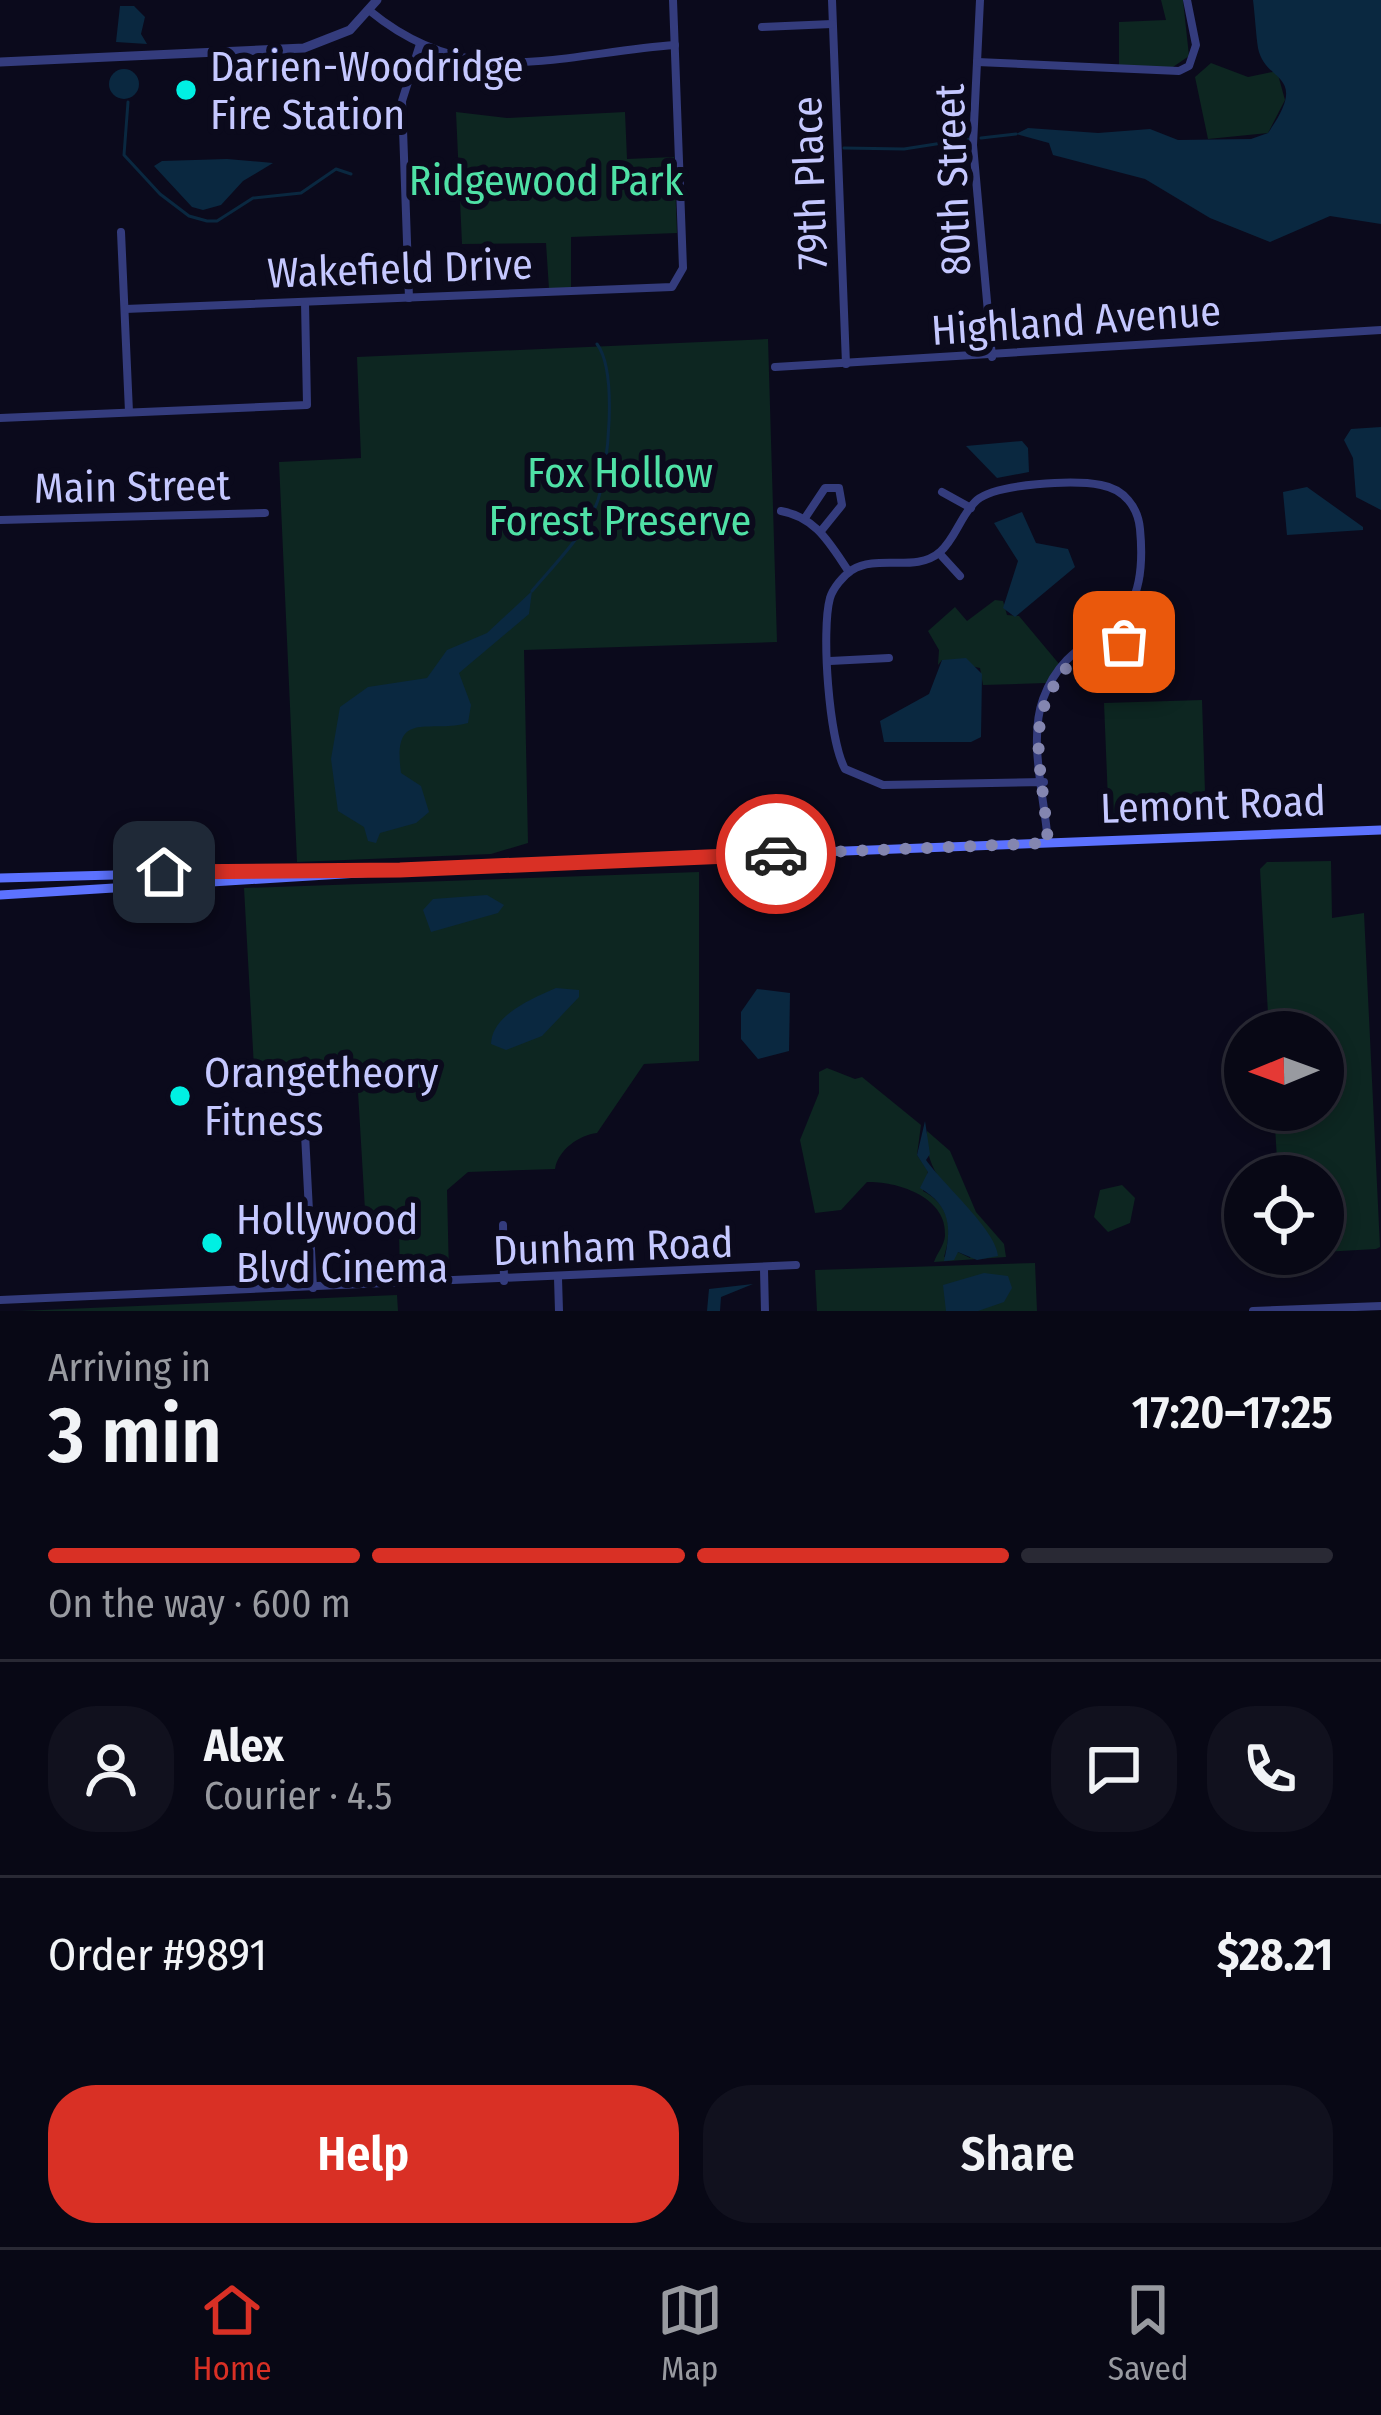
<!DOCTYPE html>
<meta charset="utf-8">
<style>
:root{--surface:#080815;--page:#11111e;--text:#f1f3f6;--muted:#989aa0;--line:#292934;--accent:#d93025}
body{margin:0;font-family:"Fira Sans Condensed",sans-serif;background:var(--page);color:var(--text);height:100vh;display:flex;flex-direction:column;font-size:45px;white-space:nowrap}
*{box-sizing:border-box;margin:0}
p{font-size:39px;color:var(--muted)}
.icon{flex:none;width:66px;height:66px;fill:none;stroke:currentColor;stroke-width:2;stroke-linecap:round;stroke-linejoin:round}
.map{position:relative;height:1311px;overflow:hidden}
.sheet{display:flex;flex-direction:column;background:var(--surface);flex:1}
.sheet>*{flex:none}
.needle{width:78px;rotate:269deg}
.tools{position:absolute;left:1224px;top:1011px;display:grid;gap:24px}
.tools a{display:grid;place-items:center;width:120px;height:120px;border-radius:50%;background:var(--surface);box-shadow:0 6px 18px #0003,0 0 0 3px var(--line);font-size:60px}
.pin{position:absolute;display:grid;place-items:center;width:102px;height:102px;color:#fff;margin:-51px;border-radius:24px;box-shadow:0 6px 18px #0006}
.courier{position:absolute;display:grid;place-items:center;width:120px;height:120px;margin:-60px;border:9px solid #d93025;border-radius:50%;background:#fff;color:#222;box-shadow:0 3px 15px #0007}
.head em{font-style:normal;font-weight:600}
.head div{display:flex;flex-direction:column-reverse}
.head{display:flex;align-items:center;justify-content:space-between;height:204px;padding:0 48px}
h1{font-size:78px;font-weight:600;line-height:90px}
.bar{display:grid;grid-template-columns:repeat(4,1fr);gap:18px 12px;align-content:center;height:144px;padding:0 48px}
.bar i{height:15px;border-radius:9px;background:var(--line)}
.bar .active{background:var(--accent)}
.bar p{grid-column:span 4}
.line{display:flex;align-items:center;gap:30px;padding:0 48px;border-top:3px solid var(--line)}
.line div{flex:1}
.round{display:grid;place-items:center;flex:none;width:126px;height:126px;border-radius:48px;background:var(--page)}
.cta{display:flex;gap:24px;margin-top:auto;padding:24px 48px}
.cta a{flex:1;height:138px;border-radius:48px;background:var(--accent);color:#fff;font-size:48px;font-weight:600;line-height:138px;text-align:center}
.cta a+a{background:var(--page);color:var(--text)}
.tab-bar{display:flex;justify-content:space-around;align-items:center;height:168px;border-top:3px solid var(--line);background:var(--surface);font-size:33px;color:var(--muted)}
.tab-bar a{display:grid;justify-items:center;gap:6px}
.tab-bar .active{color:var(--accent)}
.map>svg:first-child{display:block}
</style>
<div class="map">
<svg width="1381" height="1311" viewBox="0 0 1381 1311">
<rect width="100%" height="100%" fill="#0b0a1c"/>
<g fill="#0d2621">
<path d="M1161 0H1183L1189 56 1170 69 1119 66V22L1166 20Z"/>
<path d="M1211 63 1248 77 1277 71 1285 100 1268 133 1208 139 1195 77Z"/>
<path d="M456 112 507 118 625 112 627 159 674 157 677 233 571 237V289H549L546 243 462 244Z"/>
<path d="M768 339 777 642 524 650 528 843 491 854 297 862 279 462 361 458 357 357Z"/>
<path d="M995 600 1003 601 1007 615 1019 616 1060 665 1046 683 983 685 980 668 942 660 938 665 939 650 928 631 955 607 967 621Z"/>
<path d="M1202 700 1206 823 1109 825 1104 703Z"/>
<path d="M1331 861 1332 918 1364 913 1380 1247 1376 1249 1323 1252V1176H1278L1274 1110H1323V1032H1269L1260 869 1267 862Z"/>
<path d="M699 872V1061L644 1064 597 1133C579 1135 558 1150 555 1169L468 1172 447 1190 449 1275 400 1276 399 1231 375 1234 366 1227 357 1075 255 1086 244 888Z"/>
<path d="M827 1068 855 1079 862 1077 921 1125 917 1155 928 1171 923 1191C950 1205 953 1229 944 1257L958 1252 970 1258 983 1227C954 1199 922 1169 927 1131L950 1151 976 1212 1004 1244 1006 1257 934 1262C937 1253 944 1246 945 1236 948 1197 897 1181 867 1182L841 1210 815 1213 800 1140 819 1093V1072Z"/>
<path d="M1122 1185 1135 1198 1130 1223 1108 1232 1094 1217 1100 1190Z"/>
<path d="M1035 1263 1037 1311H817L815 1270Z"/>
<path d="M397 1295 398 1311H19Z"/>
</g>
<g fill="#0a2840">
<path d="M1253 0H1381V224L1330 216 1270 242 1210 218 1145 179 1053 155 1049 143 1016 134 1028 128 1098 133 1150 129 1178 140 1251 139 1268 133C1311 72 1265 84 1258 48 1256 35 1255 16 1253 0Z"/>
<path d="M120 6H134L145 17 141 34 147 44 116 42Z"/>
<circle cx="124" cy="84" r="15"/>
<path d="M227 159 273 163 243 181 221 205 203 210 192 207 154 166 162 161Z"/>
<path d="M1381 427V510L1356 497 1353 458 1344 440 1351 429Z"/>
<path d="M1022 441 1028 448 1029 472 997 478 966 446Z"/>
<path d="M1307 487 1363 527V530L1287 535 1283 492Z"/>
<path d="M1022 512 1036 543 1068 549 1075 567 1015 617 1003 608 1018 561 994 523Z"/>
<path d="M532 591 529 614 459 673 471 705 468 723C428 734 392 708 401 773L421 786 429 812 416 823 380 833 376 843 368 841 364 827 338 811 331 759 340 707 368 687 427 678 447 650 487 633Z"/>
<path d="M966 658 982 674 981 737 971 742H884L880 721 929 694 942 660Z"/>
<path d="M487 895 504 905 498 913 431 932 423 910 433 899Z"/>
<path d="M556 988 579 990V997L542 1036 506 1050 491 1044C492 1015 531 999 556 988Z"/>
<path d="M757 989 790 993 789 1051 758 1059 741 1039V1012Z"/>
<path d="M925 1121 930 1154 926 1160C942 1183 997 1231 998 1256L977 1260 958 1252 954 1260 944 1261C952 1228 951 1206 920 1188L928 1172 917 1155Z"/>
<path d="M984 1273 1008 1276 1012 1288 1004 1302 978 1311H946L943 1285Z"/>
<path d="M753 1284 721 1297 720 1311H707L709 1289Z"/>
</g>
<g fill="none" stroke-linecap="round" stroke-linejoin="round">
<g stroke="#0a2840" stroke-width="3">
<path d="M128 102 124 155 160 194 189 216 207 221H217L253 198 301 193 336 169 351 174"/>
<path d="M981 138 1016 134"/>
<path d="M844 148 904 149 968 139"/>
<path d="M532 591C554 565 587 532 598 500 608 467 618 372 597 344"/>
</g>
<g stroke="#343c7d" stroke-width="8">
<path d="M832 0 846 364"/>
<path d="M980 0 973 145 992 357"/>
<path d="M370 11C471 94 561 53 675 45"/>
<path d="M762 27 832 24"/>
<path d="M977 62 1179 71 1189 66 1196 45 1187 0"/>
<path d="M121 232 129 412"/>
<path d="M409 298 402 101 420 44"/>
<path d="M125 309 672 287 683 268 673 0"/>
<path d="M775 367 1381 330"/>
<path d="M0 418 307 405 305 302"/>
<path d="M942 492 971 508"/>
<path d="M781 511C816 517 830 544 849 572"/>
<path d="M805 518 825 488H839L842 505 821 531"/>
<path d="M0 520 265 513"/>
<path d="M939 553 960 576"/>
<path d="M1109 628 1129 646 1145 642 1146 629 1128 612"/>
<path d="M830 661 889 658"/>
<path d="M1044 782 883 785 845 769C829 740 821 631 830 598 833 588 843 576 852 570 878 554 916 573 940 552 956 538 961 514 977 500 997 483 1075 480 1101 485 1124 489 1138 507 1140 529 1152 654 1074 614 1043 699 1028 741 1045 799 1048 843"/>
<path d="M305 1134 313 1288"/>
<path d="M503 1225 504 1281"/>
<path d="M764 1270 765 1311"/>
<path d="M558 1278 559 1311"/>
<path d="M0 1300 796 1265"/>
<path d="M1253 1311 1381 1306"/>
</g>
<path stroke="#343c7d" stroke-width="9" d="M0 62 304 48 350 30 377 0"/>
<g stroke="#5c72ff" stroke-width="9">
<path d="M0 878 377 868"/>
<path d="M0 895 489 865 1381 830"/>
</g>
</g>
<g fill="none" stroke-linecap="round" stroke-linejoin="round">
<path stroke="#8486b0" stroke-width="12" stroke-dasharray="0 21.6" d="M776 854 1048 843C1040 739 1015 707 1103 632L1109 628 1124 642"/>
<path stroke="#d93025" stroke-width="15" d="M164 872 400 870 776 854"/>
</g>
<g fill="#00f0e3" stroke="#0b0a1c" stroke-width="4.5">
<circle cx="186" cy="90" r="12"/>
<circle cx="180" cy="1096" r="12"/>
<circle cx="212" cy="1243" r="12"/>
</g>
<g text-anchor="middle" stroke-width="12" stroke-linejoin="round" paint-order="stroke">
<g font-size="42" fill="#c5c8ff" stroke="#0b0a1c" text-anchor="start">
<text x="210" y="81">Darien-Woodridge<tspan x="210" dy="48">Fire Station</tspan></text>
<text x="204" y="1087">Orangetheory<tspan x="204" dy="48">Fitness</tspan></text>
<text x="236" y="1234">Hollywood<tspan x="236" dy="48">Blvd Cinema</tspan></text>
</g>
<g font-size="42" fill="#4fe1a6" stroke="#0b0a1c">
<text x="546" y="195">Ridgewood Park</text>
<text x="620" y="487">Fox Hollow<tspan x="620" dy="48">Forest Preserve</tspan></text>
</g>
<g font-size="42" fill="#c5c8ff" stroke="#0b0a1c">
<text transform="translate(952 180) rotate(-92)" y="15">80th Street</text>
<text transform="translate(809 183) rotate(-92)" y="15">79th Place</text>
<text transform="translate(400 268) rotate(-2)" y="15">Wakefield Drive</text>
<text transform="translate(1076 320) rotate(-4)" y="15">Highland Avenue</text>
<text transform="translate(132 486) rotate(-1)" y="15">Main Street</text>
<text transform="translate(1213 804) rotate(-2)" y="15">Lemont Road</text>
<text transform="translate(613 1246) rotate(-2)" y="15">Dunham Road</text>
</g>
</g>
</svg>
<div class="tools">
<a><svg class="needle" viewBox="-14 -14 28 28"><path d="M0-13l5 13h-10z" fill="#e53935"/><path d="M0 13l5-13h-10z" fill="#989aa0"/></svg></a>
<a><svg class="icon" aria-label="locate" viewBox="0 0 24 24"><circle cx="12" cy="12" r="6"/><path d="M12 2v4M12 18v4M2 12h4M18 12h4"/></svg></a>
</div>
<div class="pin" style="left:1124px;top:642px;background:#ea580c"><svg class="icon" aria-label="bag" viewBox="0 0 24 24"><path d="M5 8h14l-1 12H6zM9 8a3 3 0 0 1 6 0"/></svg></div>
<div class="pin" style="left:164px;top:872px;background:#1f2937"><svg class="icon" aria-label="home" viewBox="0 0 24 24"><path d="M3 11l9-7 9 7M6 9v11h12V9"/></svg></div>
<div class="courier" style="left:776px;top:854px"><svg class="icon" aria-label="car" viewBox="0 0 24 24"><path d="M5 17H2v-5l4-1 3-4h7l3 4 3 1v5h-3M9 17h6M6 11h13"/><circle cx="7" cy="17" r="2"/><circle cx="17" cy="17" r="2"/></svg></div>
</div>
<section class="sheet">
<div class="head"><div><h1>3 min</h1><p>Arriving in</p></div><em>17:20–17:25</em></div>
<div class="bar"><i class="active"></i><i class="active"></i><i class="active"></i><i></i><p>On the way · 600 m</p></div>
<div class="line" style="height:216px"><a class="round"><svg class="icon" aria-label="person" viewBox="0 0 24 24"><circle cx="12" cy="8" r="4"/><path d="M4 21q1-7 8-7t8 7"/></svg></a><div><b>Alex</b><p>Courier · 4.5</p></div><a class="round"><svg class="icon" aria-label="chat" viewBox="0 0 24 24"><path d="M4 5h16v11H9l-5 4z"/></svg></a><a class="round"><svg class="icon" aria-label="phone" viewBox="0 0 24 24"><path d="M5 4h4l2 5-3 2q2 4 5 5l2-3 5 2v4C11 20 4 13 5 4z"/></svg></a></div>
<div class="line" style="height:156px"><div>Order #9891</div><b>$28.21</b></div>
<div class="cta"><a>Help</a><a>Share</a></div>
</section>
<nav class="tab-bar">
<a class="active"><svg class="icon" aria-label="home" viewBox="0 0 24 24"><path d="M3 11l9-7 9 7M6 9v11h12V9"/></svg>Home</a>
<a><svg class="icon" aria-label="map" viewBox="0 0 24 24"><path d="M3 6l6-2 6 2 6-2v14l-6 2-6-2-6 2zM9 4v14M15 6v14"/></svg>Map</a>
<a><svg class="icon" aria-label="saved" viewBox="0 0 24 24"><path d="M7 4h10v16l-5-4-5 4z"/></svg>Saved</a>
</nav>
